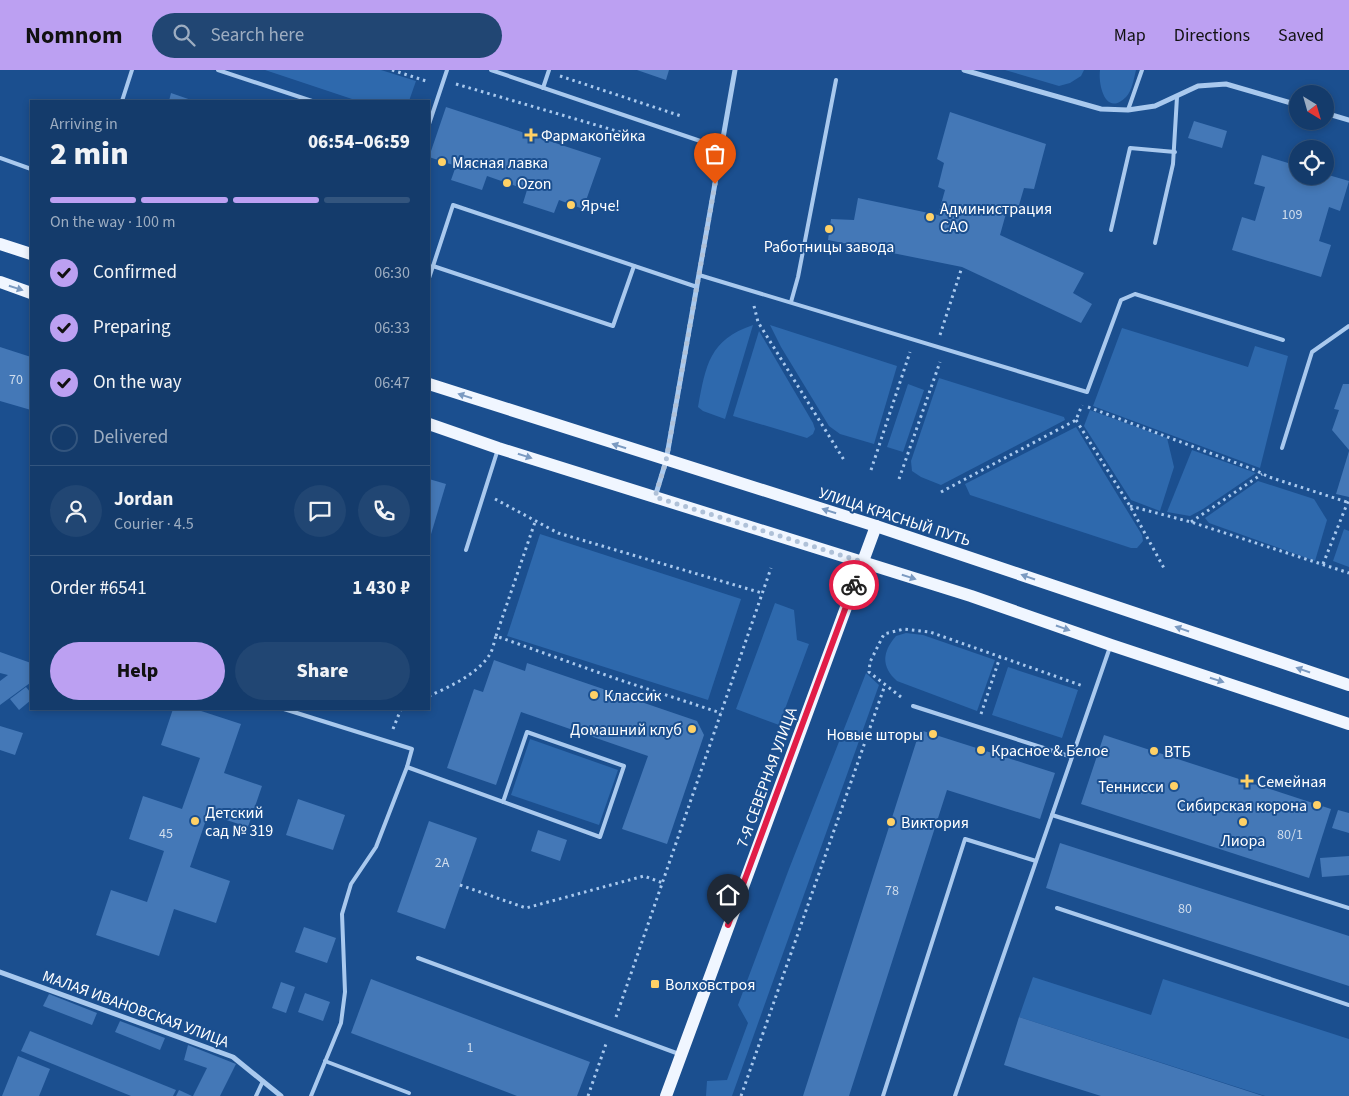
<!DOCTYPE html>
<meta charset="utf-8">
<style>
:root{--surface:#143b6b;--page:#214673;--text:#f1f3f6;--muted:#9dadc1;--line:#33557e;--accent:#bca0f2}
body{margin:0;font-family:"Source Sans 3",sans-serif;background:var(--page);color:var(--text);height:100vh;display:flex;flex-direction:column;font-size:19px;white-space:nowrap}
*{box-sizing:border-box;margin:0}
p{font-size:16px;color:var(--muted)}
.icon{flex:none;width:28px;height:28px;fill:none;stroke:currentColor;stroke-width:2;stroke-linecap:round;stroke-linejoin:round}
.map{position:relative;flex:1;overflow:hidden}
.side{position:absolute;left:30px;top:30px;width:400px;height:610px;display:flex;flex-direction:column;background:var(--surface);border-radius:0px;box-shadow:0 2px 8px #0003,0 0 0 1px var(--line)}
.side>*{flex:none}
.needle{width:32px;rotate:143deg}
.fabs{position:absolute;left:1289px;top:15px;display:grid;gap:10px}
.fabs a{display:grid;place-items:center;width:45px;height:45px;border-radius:50%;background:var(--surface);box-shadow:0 2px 8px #0003,0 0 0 1px var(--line);font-size:25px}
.pin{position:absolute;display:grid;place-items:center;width:42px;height:42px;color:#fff;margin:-51px -21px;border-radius:50% 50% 50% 0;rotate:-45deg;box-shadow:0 0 5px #0007}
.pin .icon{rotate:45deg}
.courier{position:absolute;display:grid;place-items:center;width:50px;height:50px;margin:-25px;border:4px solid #e11d48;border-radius:50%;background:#fff;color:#222;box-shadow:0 1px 6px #0007}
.head em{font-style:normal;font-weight:800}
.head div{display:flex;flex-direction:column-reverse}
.head{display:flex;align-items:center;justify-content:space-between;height:85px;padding:0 20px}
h1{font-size:32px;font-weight:800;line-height:38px}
.bar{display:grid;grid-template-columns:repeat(4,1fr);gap:8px 5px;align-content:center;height:60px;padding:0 20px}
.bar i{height:6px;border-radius:4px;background:var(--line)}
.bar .on{background:var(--accent)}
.bar p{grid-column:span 4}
.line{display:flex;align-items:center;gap:12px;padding:0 20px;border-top:1px solid var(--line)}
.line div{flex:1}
.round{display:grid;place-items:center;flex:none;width:52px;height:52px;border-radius:26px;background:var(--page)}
ol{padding:0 20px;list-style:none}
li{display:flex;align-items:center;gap:15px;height:55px}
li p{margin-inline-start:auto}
li .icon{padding:5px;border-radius:50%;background:var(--accent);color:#111;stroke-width:4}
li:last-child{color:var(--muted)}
li i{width:28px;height:28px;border:2px solid var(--line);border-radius:50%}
.primary-button{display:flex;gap:10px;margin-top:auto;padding:10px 20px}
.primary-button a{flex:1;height:58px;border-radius:30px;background:var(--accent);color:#111;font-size:20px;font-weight:800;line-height:58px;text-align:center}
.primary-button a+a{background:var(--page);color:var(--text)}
header{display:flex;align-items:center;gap:30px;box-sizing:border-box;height:70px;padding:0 25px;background:var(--accent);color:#111}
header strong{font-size:24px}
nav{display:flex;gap:28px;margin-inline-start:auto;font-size:18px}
.search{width:350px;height:45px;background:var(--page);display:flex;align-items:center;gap:12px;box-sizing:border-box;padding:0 18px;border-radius:28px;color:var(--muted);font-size:19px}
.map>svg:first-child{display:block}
</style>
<header>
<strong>Nomnom</strong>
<div class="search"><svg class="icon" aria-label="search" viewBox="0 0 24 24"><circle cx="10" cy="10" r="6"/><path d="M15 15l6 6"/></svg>Search here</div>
<nav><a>Map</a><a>Directions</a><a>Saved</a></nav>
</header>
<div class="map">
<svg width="1349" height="1026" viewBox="0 0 1349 1026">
<rect width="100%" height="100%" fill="#1b4f8f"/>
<g fill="#2e69ad">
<path d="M265 0H381L416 11 409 31H358Z"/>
<path d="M1005 0H1084L1081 6 1070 13 1059 16Z"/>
<path d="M1100 0H1136C1134 8 1132 21 1126 27 1106 47 1098 16 1100 0Z"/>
<path d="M753 255 725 349 703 341 698 337C706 295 709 270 753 255Z"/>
<path d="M770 255 897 296 874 374 840 364 829 356 781 277Z"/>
<path d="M1122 258 1248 297 1255 276 1288 286 1260 398 1093 336Z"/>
<path d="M759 261 813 353 815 359 813 364 807 368 733 346Z"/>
<path d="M939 308 1064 347 1065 350 941 415 921 407 912 401 911 391Z"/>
<path d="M908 314 924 320 903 382 887 377Z"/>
<path d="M1090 340 1167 368 1174 397 1160 441 1131 430 1084 356Z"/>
<path d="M1076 357 1142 465 1143 471 1137 478H1131L970 425 965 414Z"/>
<path d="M1192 380 1256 403 1203 439 1190 446 1167 442Z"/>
<path d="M1258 411 1314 429 1327 450 1315 491 1209 453 1205 448Z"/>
<path d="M1344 459 1349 461V497L1333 491Z"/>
<path d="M540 464 741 529 708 630 507 566Z"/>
<path d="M775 533 794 540 797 570 809 574 779 655 736 639Z"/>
<path d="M906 563 923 565 995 590 977 641 897 611C881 597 882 582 896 566Z"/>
<path d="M1008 597 1078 620 1062 668 992 645Z"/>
<path d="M866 603 879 615 732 1026H706L707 1011 727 1010 748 953 738 935 789 799Z"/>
<path d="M530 669 618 700 599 755 511 725Z"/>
<path d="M1033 907 1151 945 1163 909 1349 969V1026H1265L1019 947Z"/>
</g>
<g fill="#4478b7">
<path d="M637 0H669L666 10Z"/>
<path d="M171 23 194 31H164L165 29 169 31Z"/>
<path d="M446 37 601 88 583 139 559 130 554 143 523 133 527 120 487 106 482 120 451 110 456 96 429 87Z"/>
<path d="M950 42 1046 74 1034 119 1024 118 1017 142 1007 140 1000 165 1084 203 1073 223 1092 234 1081 253 962 197 828 170 831 149 854 150 858 128 938 145 945 120 938 117 944 93 937 89Z"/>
<path d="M1194 51 1227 61 1222 78 1188 68Z"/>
<path d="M1262 85 1298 96V106H1325V104L1349 111 1340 141 1329 137 1319 171 1331 175 1321 207 1232 180 1242 147 1255 151 1265 117 1254 114Z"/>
<path d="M0 277 31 287V340L0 331Z"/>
<path d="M1343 314H1349V380L1332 360 1339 340 1334 339Z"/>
<path d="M1349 381V427L1336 424Z"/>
<path d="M429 409 446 414 429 471Z"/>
<path d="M0 582 31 593 30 613 0 635V611L8 605 0 603Z"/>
<path d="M494 590 525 601 527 593 697 651 704 665 667 774 622 759 648 686 521 642 496 715 447 698 474 619 483 622Z"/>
<path d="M26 617 31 623V630L19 640 10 629Z"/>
<path d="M173 639H195L241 654 224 703 262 716 248 757 208 744 190 797 230 811 216 853 174 839 159 886 96 865 111 820 147 832 164 781 129 769 143 726 182 739 200 688 161 675Z"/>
<path d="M0 656 23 663 15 685 0 680Z"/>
<path d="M920 660 1055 703 1040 749 947 720 849 1026H803Z"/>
<path d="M1104 665 1331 739 1309 808 1081 734Z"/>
<path d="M298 729 345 745 333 780 286 765Z"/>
<path d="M1338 740 1349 743V763L1332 758Z"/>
<path d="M429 751 477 768 445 859 397 842Z"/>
<path d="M538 760 567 770 560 791 531 781Z"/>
<path d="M1060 773 1349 866V916L1046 818Z"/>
<path d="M1349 786V805L1322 807 1320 788Z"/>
<path d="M304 857 336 868 327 893 295 882Z"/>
<path d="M371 909 590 992 577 1026H517L351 963Z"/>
<path d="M281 912 295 917 286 943 272 938Z"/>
<path d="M305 923 330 932 323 951 298 942Z"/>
<path d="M49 924 97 943 92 955 43 936Z"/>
<path d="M1019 947 1263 1026H1101L1044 1008 1004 995Z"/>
<path d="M120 951 165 968 160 980 115 962Z"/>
<path d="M30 961 176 1020 173 1026H131L21 981Z"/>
<path d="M188 975 236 994 220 1026H193L207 998 184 990Z"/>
<path d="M18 986 50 999 39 1026H2Z"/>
<path d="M179 1020 192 1026H176Z"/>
</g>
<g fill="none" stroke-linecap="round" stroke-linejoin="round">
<g stroke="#a9c9ee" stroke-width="3" stroke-dasharray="2.5 4" stroke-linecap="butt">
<path d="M392 0 429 12"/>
<path d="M560 6 681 46"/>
<path d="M456 14 637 67"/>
<path d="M754 236 758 252 844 390"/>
<path d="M940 265 962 197"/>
<path d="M1088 337 1255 400 1269 407 1347 432"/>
<path d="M1076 350 1130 436 1165 500"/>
<path d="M871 400 910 282"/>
<path d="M899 409 940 292"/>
<path d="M941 422 1076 350 1082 335"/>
<path d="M495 429 558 463 762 523"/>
<path d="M1130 436 1191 452 1349 503"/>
<path d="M1191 452 1262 404"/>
<path d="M1323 494 1349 429"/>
<path d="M496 566 535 452"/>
<path d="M429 626C449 617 478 604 490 584 493 579 494 572 496 566L614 608 721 643"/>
<path d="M901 627 869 602 870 592 884 564 904 559 930 562 1083 616"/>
<path d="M981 644 1000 587"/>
<path d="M393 659 401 639"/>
<path d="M460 815 526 838 644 806 663 813"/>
<path d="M616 947 771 498"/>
<path d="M588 1026 607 971"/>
<path d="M741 1026 885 615"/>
</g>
<g stroke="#a9c9ee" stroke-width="4">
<path d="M218 0 312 31"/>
<path d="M491 0 721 78"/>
<path d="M543 18 549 0"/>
<path d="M122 31 132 0"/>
<path d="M1128 40 1142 0"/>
<path d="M429 54 447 0"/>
<path d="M0 88 31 99"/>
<path d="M1111 160 1130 78 1175 82"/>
<path d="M1155 173 1173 94 1177 27"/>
<path d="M433 196 453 135 697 217"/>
<path d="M699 205 1087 322 1121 230 1135 224 1283 270"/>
<path d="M429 208 433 196 613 256 634 196"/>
<path d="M791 232 798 207 836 10"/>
<path d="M1282 378 1312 282 1349 256"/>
<path d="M466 480 498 379"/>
<path d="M913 636 1072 687"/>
<path d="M284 639 412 679 407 697 376 777 351 814 342 844 345 922 341 953 311 1026"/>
<path d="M407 697 600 767 624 696 527 662 503 732"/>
<path d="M1052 745 1349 838"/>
<path d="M1057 838 1349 935"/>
<path d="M418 888 679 984"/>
<path d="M325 991 409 1023"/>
<path d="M256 1026 263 1011"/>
<path d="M883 1026 965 769 1036 791"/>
<path d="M955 1026 1110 577"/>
</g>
<g stroke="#a9c9ee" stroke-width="5">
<path d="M964 0 1101 39 1128 40 1155 36 1198 16 1226 14 1298 35"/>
<path d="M1325 43 1349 50"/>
<path d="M655 427 666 391 735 0"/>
<path d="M0 902 233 987 281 1026"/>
</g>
<g stroke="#f0f6ff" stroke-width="12">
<path d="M0 174 31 184"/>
<path d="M0 212 31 223"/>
<path d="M429 314 876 456 1349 615"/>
<path d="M429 354 498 378 971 526 1111 575 1349 654"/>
<path d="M666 1026 876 456"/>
</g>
</g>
<defs><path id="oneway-solid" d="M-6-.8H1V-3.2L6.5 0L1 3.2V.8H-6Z" transform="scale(1.25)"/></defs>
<g fill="#7b9ac1">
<use href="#oneway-solid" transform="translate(16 218) rotate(18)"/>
<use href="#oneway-solid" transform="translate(465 326) rotate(-162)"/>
<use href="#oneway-solid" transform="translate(619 376) rotate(-162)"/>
<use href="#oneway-solid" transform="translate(525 386) rotate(18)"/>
<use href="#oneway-solid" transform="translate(829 441) rotate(-162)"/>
<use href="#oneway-solid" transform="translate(909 507) rotate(17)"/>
<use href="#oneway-solid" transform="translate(1028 507) rotate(-161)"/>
<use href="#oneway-solid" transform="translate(1063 558) rotate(19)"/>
<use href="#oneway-solid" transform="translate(1182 559) rotate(-161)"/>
<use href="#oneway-solid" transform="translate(1303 600) rotate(-161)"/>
<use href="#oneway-solid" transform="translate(1217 610) rotate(18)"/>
</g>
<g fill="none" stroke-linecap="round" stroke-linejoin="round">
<path stroke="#afc1d8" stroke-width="5" stroke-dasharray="0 9" d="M715 114 666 391 655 427 863 492 854 515"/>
<path stroke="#e11d48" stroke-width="6" d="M728 855 854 515"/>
</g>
<g fill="#ffd166" stroke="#1b4f8f" stroke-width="2">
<path d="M528.5 57.5h5v5h5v5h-5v5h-5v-5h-5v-5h5z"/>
<circle cx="442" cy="92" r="5"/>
<circle cx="507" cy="113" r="5"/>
<circle cx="571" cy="135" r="5"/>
<circle cx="930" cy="147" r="5"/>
<circle cx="829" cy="159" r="5"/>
<circle cx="594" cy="625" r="5"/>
<circle cx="692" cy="659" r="5"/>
<circle cx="933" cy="664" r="5"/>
<circle cx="981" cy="680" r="5"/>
<circle cx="1154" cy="681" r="5"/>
<path d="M1244.5 703.5h5v5h5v5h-5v5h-5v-5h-5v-5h5z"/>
<circle cx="1174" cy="716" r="5"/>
<circle cx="1317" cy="735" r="5"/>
<circle cx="195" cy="751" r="5"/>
<circle cx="891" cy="752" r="5"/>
<circle cx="1243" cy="752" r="5"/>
<rect x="650" y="909" width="10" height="10" rx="2.5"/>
</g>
<g text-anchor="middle" stroke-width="4" stroke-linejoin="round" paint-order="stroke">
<g font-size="14" fill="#d0dded">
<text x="1292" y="149">109</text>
<text x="16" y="314">70</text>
<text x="166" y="768">45</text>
<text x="1290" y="769">80/1</text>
<text x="442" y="797">2А</text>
<text x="892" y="825">78</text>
<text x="1185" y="843">80</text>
<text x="470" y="982">1</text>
</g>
<g font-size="16" fill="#fff" stroke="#1b4f8f" text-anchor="start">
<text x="541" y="71">Фармакопейка</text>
<text x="452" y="98">Мясная лавка</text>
<text x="517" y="119">Ozon</text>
<text x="581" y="141">Ярче!</text>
<text x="940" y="144">Администрация<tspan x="940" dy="18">САО</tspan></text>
<text x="829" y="182" text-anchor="middle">Работницы завода</text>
<text x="604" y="631">Классик</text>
<text x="682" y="665" text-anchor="end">Домашний клуб</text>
<text x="923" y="670" text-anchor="end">Новые шторы</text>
<text x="991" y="686">Красное &amp; Белое</text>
<text x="1164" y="687">ВТБ</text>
<text x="1257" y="717">Семейная</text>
<text x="1164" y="722" text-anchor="end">Теннисси</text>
<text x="1307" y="741" text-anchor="end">Сибирская корона</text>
<text x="205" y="748">Детский<tspan x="205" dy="18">сад № 319</tspan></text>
<text x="901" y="758">Виктория</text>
<text x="1243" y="776" text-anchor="middle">Лиора</text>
<text x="665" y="920">Волховстроя</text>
</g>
<g font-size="16" fill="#fff" stroke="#1b4f8f">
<text transform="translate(895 446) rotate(18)" y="6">УЛИЦА КРАСНЫЙ ПУТЬ</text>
<text transform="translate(766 707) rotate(-70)" y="6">7-Я СЕВЕРНАЯ УЛИЦА</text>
<text transform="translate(136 938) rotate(20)" y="6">МАЛАЯ ИВАНОВСКАЯ УЛИЦА</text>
</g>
</g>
</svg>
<div class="fabs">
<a><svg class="needle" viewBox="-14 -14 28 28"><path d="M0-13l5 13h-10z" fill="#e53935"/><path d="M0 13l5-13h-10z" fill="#9dadc1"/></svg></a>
<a><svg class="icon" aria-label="locate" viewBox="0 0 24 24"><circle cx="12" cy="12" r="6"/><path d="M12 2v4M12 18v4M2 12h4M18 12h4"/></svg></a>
</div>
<div class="pin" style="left:715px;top:114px;background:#ea580c"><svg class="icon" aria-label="bag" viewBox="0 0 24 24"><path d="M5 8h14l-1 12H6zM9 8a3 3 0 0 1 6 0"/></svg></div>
<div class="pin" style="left:728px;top:855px;background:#1f2937"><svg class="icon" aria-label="home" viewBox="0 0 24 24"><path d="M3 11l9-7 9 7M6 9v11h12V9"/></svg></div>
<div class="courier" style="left:854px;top:515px"><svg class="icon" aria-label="bike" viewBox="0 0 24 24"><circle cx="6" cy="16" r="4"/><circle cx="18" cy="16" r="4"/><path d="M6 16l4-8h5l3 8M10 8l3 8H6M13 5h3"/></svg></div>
<section class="side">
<div class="head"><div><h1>2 min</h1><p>Arriving in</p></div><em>06:54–06:59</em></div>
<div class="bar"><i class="on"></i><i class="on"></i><i class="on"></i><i></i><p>On the way · 100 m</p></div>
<ol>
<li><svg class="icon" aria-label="check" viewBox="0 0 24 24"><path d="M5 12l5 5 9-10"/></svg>Confirmed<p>06:30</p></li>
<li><svg class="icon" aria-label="check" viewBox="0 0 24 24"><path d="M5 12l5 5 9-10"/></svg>Preparing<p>06:33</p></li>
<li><svg class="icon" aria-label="check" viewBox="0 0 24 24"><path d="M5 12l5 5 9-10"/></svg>On the way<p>06:47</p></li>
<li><i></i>Delivered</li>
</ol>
<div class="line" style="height:90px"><a class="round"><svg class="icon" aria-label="person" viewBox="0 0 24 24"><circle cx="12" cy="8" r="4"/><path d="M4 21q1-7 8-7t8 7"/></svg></a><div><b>Jordan</b><p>Courier · 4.5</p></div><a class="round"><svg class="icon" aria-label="chat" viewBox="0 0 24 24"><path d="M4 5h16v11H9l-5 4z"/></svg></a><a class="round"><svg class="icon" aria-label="phone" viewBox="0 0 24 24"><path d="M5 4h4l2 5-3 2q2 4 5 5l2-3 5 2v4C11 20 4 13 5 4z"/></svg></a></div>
<div class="line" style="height:65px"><div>Order #6541</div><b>1 430 ₽</b></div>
<div class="primary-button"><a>Help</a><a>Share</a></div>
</section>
</div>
